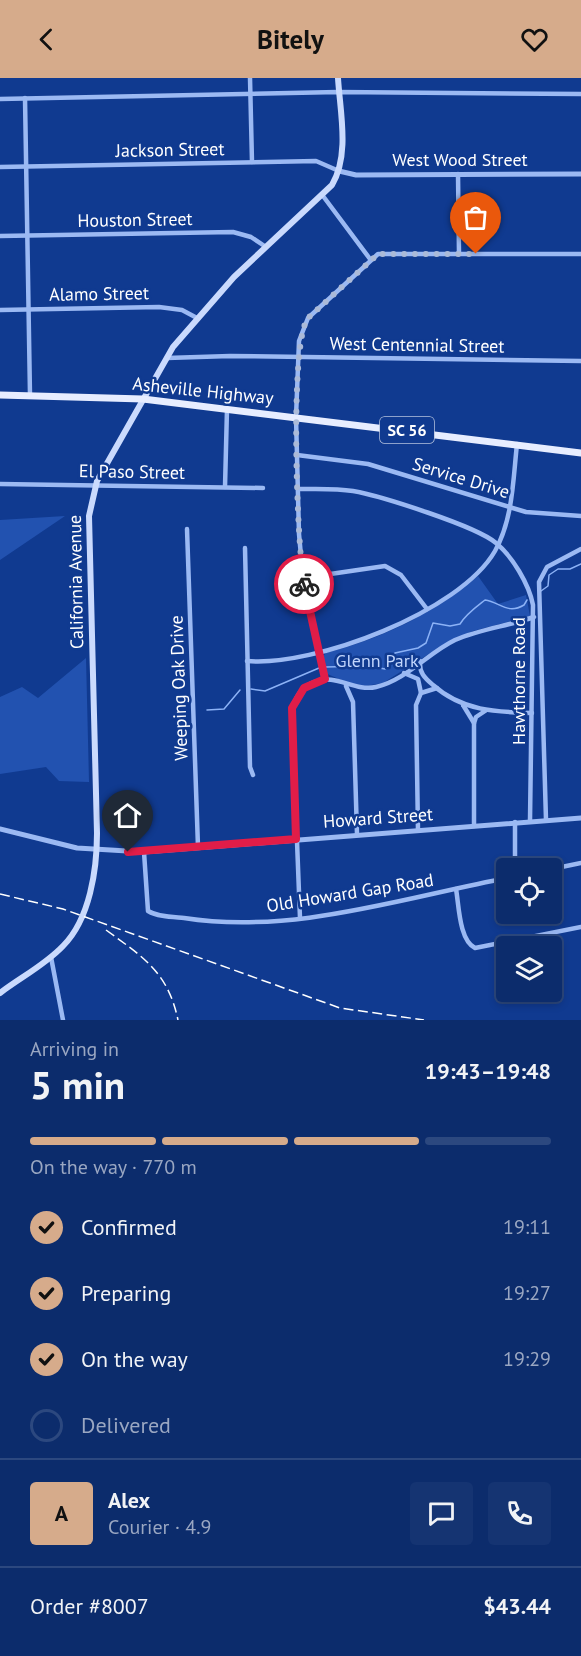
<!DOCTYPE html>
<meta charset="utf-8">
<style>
:root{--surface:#0c2c6c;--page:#153472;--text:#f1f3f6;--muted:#9aa7c2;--line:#2c487f;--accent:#d6ab8b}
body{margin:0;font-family:"PT Sans",sans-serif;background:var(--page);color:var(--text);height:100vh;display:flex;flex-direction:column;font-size:22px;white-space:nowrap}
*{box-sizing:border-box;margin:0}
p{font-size:20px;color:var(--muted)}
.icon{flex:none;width:33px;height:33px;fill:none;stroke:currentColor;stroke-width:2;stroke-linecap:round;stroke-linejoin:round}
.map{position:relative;height:942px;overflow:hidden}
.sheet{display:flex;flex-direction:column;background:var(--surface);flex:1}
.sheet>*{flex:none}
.fabs{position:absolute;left:496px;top:780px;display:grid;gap:12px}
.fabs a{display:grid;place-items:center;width:66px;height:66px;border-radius:6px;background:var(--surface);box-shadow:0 3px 9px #0003,0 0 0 2px var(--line);font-size:30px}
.pin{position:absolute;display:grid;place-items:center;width:51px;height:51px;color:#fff;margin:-62px -26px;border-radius:50% 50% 50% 0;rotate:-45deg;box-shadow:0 0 6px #0007}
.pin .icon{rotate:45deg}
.courier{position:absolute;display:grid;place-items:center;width:60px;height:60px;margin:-30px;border:4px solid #e11d48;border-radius:50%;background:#fff;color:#222;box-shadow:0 2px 8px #0007}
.headline em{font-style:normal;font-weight:800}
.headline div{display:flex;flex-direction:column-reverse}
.headline{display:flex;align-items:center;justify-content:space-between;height:102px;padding:0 30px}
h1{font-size:39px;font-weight:800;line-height:45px}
.bar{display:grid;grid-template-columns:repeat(4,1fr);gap:9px 6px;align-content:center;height:72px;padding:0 30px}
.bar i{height:8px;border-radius:4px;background:var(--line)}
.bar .on{background:var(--accent)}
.bar p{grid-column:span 4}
.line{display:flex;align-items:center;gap:15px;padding:0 30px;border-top:2px solid var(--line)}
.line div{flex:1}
.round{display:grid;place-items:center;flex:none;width:63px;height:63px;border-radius:6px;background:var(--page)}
ol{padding:0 30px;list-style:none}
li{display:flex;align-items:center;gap:18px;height:66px}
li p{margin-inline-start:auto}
li .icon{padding:6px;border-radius:50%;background:var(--accent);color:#111;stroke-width:4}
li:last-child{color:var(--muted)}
li i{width:33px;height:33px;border:3px solid var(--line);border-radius:50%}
header{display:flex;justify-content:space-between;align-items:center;height:78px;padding:0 30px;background:var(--accent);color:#111;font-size:27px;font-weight:800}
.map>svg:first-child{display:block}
</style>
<header><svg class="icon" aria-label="back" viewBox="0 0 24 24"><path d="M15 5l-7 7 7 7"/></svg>Bitely<svg class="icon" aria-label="heart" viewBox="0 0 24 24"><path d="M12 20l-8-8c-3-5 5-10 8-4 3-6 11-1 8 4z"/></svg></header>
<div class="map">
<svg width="581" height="942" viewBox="0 0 581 942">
<rect width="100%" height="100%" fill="#103a90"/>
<g fill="#2252b0">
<path d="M65 438 0 482V442Z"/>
<path d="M478 498 498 526 526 517 530 538 473 553 451 562 383 605 365 608 346 604 325 595 323 578 326 575C383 560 433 536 478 498Z"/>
<path d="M86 580 89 704 59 703 46 689 0 696V619L22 609 38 620Z"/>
</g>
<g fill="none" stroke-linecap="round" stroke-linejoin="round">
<g stroke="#8cb2f6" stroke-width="1.5">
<path d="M541 513 548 508 549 497 558 491H570L581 486"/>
<path d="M325 589 369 588 385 591 395 575 418 570 426 565 433 545 450 548 460 546C466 536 476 529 485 522 500 524 507 537 524 527L527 522"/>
<path d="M251 611 265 613 319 590"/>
<path d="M207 632 224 631 240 612"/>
</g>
<g stroke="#9bb9f3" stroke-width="4.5">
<path d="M250 0 252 84"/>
<path d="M25 20 30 317"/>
<path d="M0 21 338 14 581 16"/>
<path d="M0 89 316 83 339 93"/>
<path d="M458 96 459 176"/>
<path d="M323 118 370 181"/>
<path d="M0 158 233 154 251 159 266 169"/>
<path d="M0 232 159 229 182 232 197 240"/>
<path d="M167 280 230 278 581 283"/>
<path d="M297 377 368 386 526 434 581 438"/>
<path d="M0 406 263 410"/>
<path d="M225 409 227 331"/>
<path d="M298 411C316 411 335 410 353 413 381 418 476 448 496 465 512 478 529 506 533 527L530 743"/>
<path d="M187 451 198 769"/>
<path d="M245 470 250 689 253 697"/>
<path d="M303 500 385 488 401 497 427 531"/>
<path d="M247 583C314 589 460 534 495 473 513 441 513 402 517 366"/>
<path d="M420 583C419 595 425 600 433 607 462 633 496 634 532 635"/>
<path d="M404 595 418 601 421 615"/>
<path d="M325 601 303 500 299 456 296 339 299 263 308 240 378 176H581"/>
<path d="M346 608 353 624 357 756"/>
<path d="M463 627 474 645"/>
<path d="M546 742 539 504 547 489 581 471"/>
<path d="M515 744V790"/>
<path d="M474 748V645L476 639 485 633"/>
<path d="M418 752 416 627 421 615 437 610"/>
<path d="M144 774 148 833C158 839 173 839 184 840 292 857 402 820 507 800"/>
<path d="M552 791 581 785"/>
<path d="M456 811C459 827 459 862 475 870L581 849"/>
<path d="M300 840 292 635C294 621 301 609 314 604 336 595 354 614 376 609 406 602 428 575 455 562 480 551 508 548 534 539"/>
<path d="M51 879 63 942"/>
</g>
<g stroke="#9bb9f3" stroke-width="5">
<path d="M339 93 356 97 581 96"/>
<path d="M0 751 77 770 144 774 581 740"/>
</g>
<path stroke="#cadafd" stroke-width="6" d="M0 915C21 899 45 887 63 868 90 841 97 791 97 755L89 438 97 403 173 269 234 199 332 107C350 76 340 34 338 0"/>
<path stroke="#e7edff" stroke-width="7" d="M0 317 143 321 581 375"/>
<g stroke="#fff" stroke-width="1.5" stroke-dasharray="10 4.5" stroke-linecap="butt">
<path d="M0 816 63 831 340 930 424 942"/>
<path d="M106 852C143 879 168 894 178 942"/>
</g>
</g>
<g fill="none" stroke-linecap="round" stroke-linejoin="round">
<path stroke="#abbad8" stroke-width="6" stroke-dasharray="0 10.8" d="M304 506C297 468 289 265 308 240L378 176H476"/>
<path stroke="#e11d48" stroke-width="8" d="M128 774 296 761 292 630 304 610 325 601 304 506"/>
</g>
<g text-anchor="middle" stroke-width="5" stroke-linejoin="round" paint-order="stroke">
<rect fill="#103a90" stroke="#b7c4de" stroke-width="1.5" x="380" y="339" width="54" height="26" rx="4.5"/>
<g font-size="16" font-weight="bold" fill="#fff">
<text x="407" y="358">SC 56</text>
</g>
<g font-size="18" fill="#fff" stroke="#103a90">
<text transform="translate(170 72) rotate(-1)" y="6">Jackson Street</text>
<text x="460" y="88">West Wood Street</text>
<text transform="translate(135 142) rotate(-1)" y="6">Houston Street</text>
<text transform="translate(99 216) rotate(-1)" y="6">Alamo Street</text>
<text transform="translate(417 267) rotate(1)" y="6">West Centennial Street</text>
<text transform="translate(203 313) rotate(6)" y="6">Asheville Highway</text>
<text transform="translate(132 394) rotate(1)" y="6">El Paso Street</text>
<text transform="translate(461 400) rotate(17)" y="6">Service Drive</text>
<text transform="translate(76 504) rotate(-91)" y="6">California Avenue</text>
<text transform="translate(519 603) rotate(-90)" y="6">Hawthorne Road</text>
<text transform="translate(179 610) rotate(-92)" y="6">Weeping Oak Drive</text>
<text transform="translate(378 740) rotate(-4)" y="6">Howard Street</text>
<text transform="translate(350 815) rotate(-9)" y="6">Old Howard Gap Road</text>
</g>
<g font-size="18" fill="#c2d6fd" stroke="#103a90">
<text x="377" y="589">Glenn Park</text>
</g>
</g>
</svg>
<div class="fabs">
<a><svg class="icon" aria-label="locate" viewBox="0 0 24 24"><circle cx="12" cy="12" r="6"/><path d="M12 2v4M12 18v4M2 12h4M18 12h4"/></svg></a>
<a><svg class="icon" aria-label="layers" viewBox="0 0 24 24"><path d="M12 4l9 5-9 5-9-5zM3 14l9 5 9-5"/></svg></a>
</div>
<div class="pin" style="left:476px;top:176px;background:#ea580c"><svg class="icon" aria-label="bag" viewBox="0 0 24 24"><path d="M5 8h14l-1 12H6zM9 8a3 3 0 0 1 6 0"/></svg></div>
<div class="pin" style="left:128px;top:774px;background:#1f2937"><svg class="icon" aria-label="home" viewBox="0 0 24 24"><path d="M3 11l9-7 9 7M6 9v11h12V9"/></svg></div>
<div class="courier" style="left:304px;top:506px"><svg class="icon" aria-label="bike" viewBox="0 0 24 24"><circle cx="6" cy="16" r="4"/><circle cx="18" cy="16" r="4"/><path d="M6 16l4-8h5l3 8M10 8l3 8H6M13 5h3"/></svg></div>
</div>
<section class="sheet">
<div class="headline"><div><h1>5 min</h1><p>Arriving in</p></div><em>19:43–19:48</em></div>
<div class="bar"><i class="on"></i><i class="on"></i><i class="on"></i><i></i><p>On the way · 770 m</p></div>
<ol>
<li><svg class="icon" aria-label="check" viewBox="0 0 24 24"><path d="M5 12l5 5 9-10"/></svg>Confirmed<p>19:11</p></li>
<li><svg class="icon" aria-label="check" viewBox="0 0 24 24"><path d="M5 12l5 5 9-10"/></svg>Preparing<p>19:27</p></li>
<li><svg class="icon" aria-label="check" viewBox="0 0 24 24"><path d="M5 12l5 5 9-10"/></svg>On the way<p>19:29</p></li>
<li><i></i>Delivered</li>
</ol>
<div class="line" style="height:108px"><b class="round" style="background:var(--accent);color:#111">A</b><div><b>Alex</b><p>Courier · 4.9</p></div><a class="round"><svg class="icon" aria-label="chat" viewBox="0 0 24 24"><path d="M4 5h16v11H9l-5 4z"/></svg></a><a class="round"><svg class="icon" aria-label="phone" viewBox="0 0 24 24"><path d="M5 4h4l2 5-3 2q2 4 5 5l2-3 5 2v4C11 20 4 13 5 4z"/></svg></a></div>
<div class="line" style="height:78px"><div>Order #8007</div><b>$43.44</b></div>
</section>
